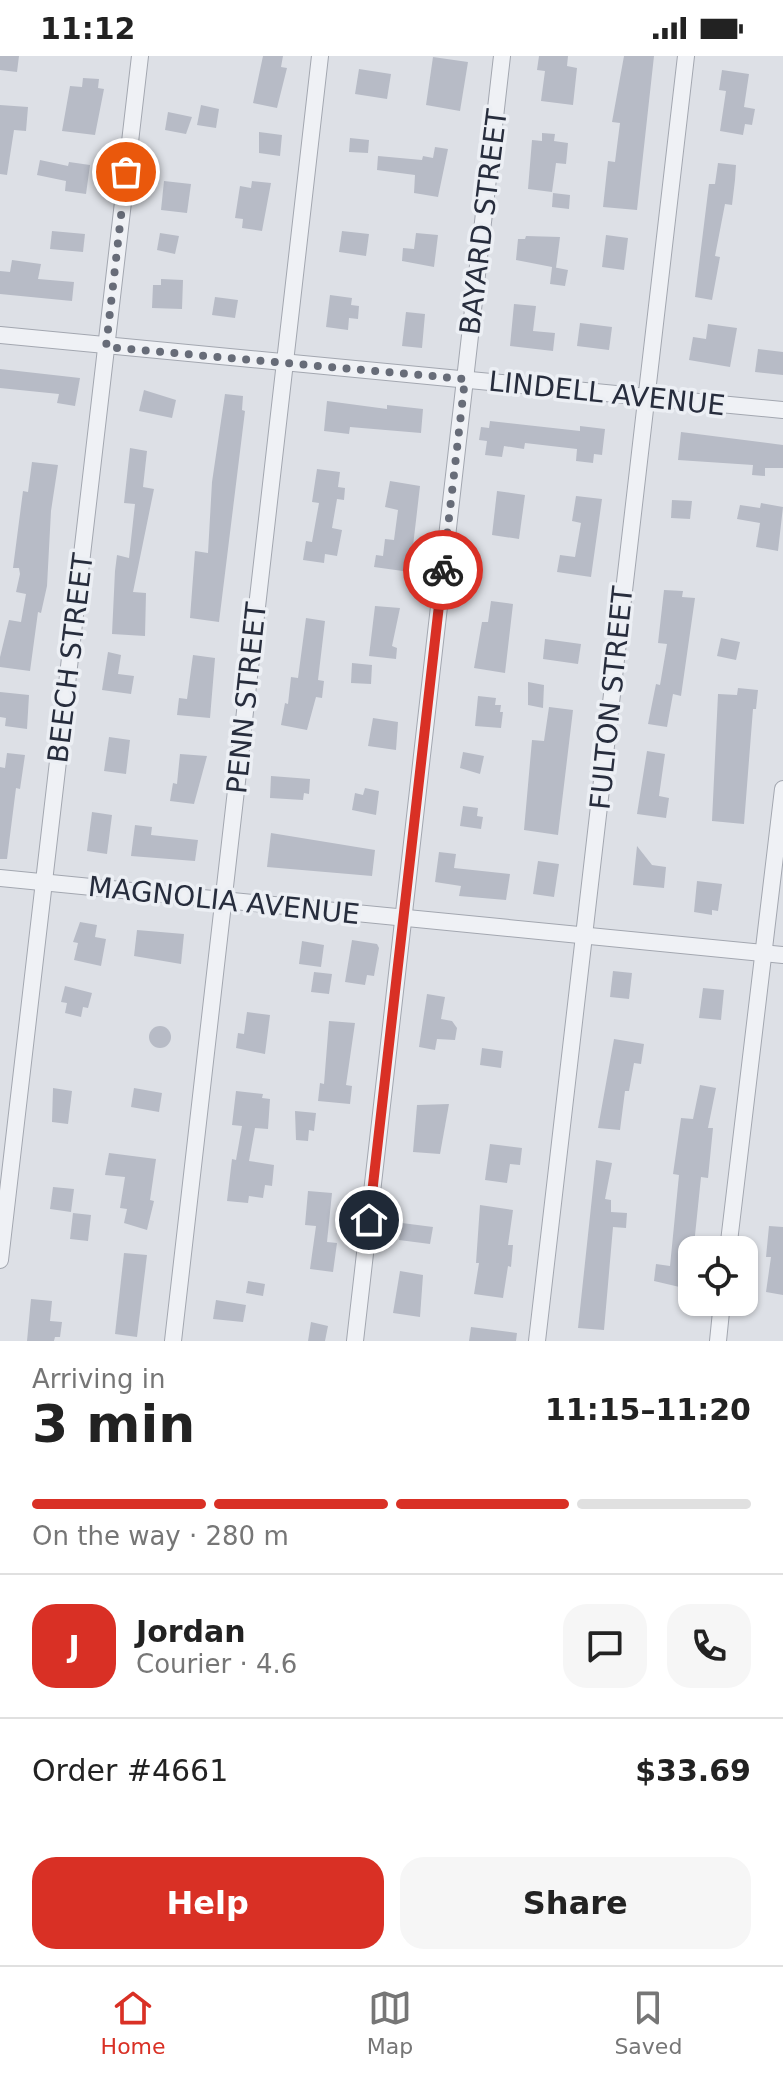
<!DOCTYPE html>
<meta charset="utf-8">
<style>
:root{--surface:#fff;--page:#f6f6f6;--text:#222;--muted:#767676;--line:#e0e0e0;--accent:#d93025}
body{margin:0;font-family:"DejaVu Sans",sans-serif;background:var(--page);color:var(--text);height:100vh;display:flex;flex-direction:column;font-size:30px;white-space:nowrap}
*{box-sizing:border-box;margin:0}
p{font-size:26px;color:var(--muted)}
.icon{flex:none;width:44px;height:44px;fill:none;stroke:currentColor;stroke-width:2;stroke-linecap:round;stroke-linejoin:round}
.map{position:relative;height:1285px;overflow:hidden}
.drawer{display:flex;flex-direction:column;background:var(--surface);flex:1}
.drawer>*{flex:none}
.tools{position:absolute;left:678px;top:1180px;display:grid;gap:16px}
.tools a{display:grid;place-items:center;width:80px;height:80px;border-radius:16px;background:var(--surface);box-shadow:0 2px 6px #0004;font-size:40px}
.pin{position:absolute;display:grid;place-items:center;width:68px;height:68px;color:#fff;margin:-34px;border:4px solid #fff;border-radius:50%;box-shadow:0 2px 8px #0007}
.courier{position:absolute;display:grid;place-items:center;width:80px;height:80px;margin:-40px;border:6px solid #d93025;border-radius:50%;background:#fff;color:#222;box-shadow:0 2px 10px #0007}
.overview em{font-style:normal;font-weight:700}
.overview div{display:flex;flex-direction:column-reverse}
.overview{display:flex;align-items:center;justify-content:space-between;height:136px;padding:0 32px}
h1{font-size:52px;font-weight:700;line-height:60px}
.bar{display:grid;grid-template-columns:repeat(4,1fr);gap:12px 8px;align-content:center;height:96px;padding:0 32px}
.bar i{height:10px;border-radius:6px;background:var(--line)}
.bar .selected{background:var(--accent)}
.bar p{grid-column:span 4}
.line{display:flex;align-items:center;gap:20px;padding:0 32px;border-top:2px solid var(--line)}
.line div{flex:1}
.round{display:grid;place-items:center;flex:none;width:84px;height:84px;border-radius:24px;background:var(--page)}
.cta{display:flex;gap:16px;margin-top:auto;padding:16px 32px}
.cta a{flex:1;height:92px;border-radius:24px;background:var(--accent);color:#fff;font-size:32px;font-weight:700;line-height:92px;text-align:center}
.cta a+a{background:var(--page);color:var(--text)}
.status{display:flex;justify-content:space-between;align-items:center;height:56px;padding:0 40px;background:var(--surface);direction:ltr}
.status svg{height:22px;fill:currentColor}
.tabs{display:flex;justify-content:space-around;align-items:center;height:112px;border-top:2px solid var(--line);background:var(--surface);font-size:22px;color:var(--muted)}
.tabs a{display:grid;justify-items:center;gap:4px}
.tabs .selected{color:var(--accent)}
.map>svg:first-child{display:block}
</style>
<div class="status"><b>11:12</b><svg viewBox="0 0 49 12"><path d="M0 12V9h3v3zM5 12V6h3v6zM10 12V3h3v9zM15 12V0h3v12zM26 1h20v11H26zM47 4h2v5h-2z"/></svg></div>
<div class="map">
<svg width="783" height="1285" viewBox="0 0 783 1285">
<rect width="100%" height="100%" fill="#dde0e6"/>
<g fill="#b7bbc6">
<path d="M0 0H19L17 16 0 14Z"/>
<path d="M263 0H283L281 11 287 12 277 52 253 47Z"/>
<path d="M539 0H568L567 10 577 12 573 49 541 45 545 15 537 14Z"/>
<path d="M624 0H654L637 154 603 151 608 105 615 106 620 67 612 66Z"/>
<path d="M433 1 468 6 460 55 426 49Z"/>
<path d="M359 13 391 18 387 43 355 38Z"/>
<path d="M722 14 749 18 744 51 755 53 752 69 745 68 743 79 720 75 726 35 719 34Z"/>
<path d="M83 22 99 23 98 32 104 33 95 79 62 75 70 30 82 31Z"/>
<path d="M0 49 28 51 26 75 14 74 7 119 0 118Z"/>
<path d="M201 49 219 53 216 72 197 69Z"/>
<path d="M168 56 192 61 186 78 165 74Z"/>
<path d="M259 76 282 79 280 100 259 97Z"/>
<path d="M542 77 555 78 554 85 568 87 566 108 556 107 552 136 528 133 532 84 542 85Z"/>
<path d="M350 82 369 84 368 97 349 96Z"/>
<path d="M435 91 448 93 438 141 414 137 415 119 377 114 378 100 422 104 423 100 433 102Z"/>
<path d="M40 104 68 110 69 106 90 109 86 138 65 135 66 125 37 119Z"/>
<path d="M718 107 736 109 735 124 732 149 725 148 715 200 720 201 712 244 695 241 709 128H715Z"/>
<path d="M164 125 191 128 187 157 161 154Z"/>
<path d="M252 125 271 127 262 175 242 172 243 163 235 162 240 130 251 132Z"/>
<path d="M553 137 570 139 569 153 552 151Z"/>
<path d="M52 175 85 178 83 196 50 193Z"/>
<path d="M342 175 369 178 366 200 339 196Z"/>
<path d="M160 177 179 180 175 198 157 194Z"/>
<path d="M416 177 438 179 434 211 402 205 403 192 414 193Z"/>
<path d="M606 179 628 182 624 214 602 211Z"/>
<path d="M526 180 560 181 556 212 553 211 568 214 565 230 550 228 552 211 516 204 518 183H525Z"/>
<path d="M12 204 41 208 38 223 74 226 72 245 0 238V215L10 216Z"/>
<path d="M161 223 183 224 182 253 152 252 153 229H161Z"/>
<path d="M330 239 352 242 351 249 359 250 358 263 349 262 348 274 326 271Z"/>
<path d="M215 241 238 244 235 262 212 259Z"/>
<path d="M514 248 536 250 533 275 555 277 553 295 510 290Z"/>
<path d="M406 256 425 258 422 292 402 290Z"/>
<path d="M580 267 612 271 609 294 577 290Z"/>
<path d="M708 268 737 272 730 311 689 304 693 281 706 283Z"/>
<path d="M758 293 783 296V319L755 316Z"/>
<path d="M0 313 80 322 75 350 57 347 59 338 0 332Z"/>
<path d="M144 334 176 344 172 362 139 355Z"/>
<path d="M225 338 243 340 242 354 245 355 219 566 190 562 195 495 208 497 212 426Z"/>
<path d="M327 345 387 353V349L423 353 421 377 350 371 349 378 324 375Z"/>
<path d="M490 365 580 375V370L605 373 602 399 594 398 593 407 576 405 577 393 525 387 524 393 504 390 502 401 485 399 487 385 479 384 481 371 489 372Z"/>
<path d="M681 376 783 389V412H765V420L752 419 753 409 678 404Z"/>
<path d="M130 392 147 395 143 431 154 433 133 536 146 537 145 580 112 578 115 515 117 499 129 502 135 448 124 447Z"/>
<path d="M32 406 58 409 51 455 47 530 41 557 38 556 30 615 0 611V601L9 564 21 566 26 538 16 536 20 518 19 512H13L23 435 28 436Z"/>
<path d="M317 413 340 416 338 431 345 432 344 444 337 443 332 472 342 474 337 500 325 498 324 507 303 504 306 485 312 486 319 447 312 446Z"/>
<path d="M390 425 420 430 410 516 374 511 376 499 383 500 385 483 394 484 398 454 385 451Z"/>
<path d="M497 435 525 439 519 483 492 479Z"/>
<path d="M576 440 602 443 591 521 557 516 560 499 575 501 581 467 572 465Z"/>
<path d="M672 444 692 445 690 463 671 462Z"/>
<path d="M761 447 783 451 778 495 756 491 760 467 737 463 740 449 760 452Z"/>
<path d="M664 534 683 535 682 541 695 542 681 640 673 638 667 671 648 668 656 628 660 629 667 588 658 587Z"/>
<path d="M491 545 513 548 505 617 474 612 482 566H488Z"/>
<path d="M375 550 400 552 392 590 397 592 396 603 369 600Z"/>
<path d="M306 562 325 565 318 624 324 625 322 642 316 641 307 674 281 669 285 647 288 648 291 621 298 622Z"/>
<path d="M721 582 740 586 736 604 717 600Z"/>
<path d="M545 583 581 588 578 608 543 603Z"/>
<path d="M108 596 121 599 118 618 134 620 131 638 102 634Z"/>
<path d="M193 599 215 602 210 662 177 659 179 642 187 643Z"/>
<path d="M352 607 372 609 371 628 351 627Z"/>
<path d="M528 626 544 629 543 652 528 649Z"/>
<path d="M738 632 758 634 756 653H753L744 768 712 765 718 638 737 639Z"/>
<path d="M0 636 29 639 27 673 5 670 6 662 0 661Z"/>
<path d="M478 640 496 642 495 649H501L500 656H503L501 672 475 670Z"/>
<path d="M549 651 573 654 558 779 524 774 532 684 544 685Z"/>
<path d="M373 662 398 666 396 694 368 690Z"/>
<path d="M109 681 130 684 126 718 104 715Z"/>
<path d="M647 695 665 698 659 740 669 742 666 762 637 758Z"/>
<path d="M463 696 484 700 480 718 460 712Z"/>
<path d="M7 697 25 699 20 733 16 732 7 803H0V711L5 712Z"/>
<path d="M180 698 207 700 194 748 170 745 173 727 177 728Z"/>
<path d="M271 720 310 723 309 738 304 737 303 744 270 742Z"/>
<path d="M365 732 379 735 376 759 352 754 355 737 363 739Z"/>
<path d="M463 750 478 752 477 760 483 761 481 773 460 770Z"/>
<path d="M92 756 112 759 107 798 87 795Z"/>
<path d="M135 769 152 771 151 779 198 784 195 805 131 800Z"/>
<path d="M271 777 375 794 372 820 267 811Z"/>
<path d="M637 790 652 809 666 811 664 832 633 829Z"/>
<path d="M439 796 456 798 454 812 510 818 506 844 459 840 461 830 435 826Z"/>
<path d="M538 805 559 808 554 841 533 838Z"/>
<path d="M697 825 722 828 718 855 712 854V859L694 856Z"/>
<path d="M80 866 97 869 95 881 106 883 101 910 74 904 78 887 73 886Z"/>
<path d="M137 874 184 878 181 908 134 900Z"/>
<path d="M352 884 377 888 379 892 374 920 367 919 365 929 345 926Z"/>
<path d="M302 885 324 889 321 911 299 908Z"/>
<path d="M613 915 632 917 629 943 610 941Z"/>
<path d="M314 916 332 918 329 938 311 936Z"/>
<path d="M65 930 92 937 88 952 83 951 81 961 65 957 67 947 61 946Z"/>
<path d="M703 932 724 934 721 964 699 962Z"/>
<path d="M427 938 445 941 441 963 452 965 457 972 455 984 437 983 435 994 419 991Z"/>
<path d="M247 956 270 959 265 998 236 992 238 977 244 978Z"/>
<path d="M329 965 355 967 346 1029 352 1030 350 1048 318 1045 320 1027 324 1028Z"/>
<circle cx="160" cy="981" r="11"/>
<path d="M614 983 644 988 641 1008 634 1007 629 1035H625L620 1074 598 1072Z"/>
<path d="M482 992 503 995 501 1012 480 1009Z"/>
<path d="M700 1029 716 1032 708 1072H713L708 1122 701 1121 694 1189 686 1188 684 1213 691 1214 688 1233 654 1225 656 1208 670 1210 679 1119 673 1118 681 1062 693 1063Z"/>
<path d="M53 1032 72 1035 68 1068 52 1066Z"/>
<path d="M134 1032 162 1037 159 1056 131 1051Z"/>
<path d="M236 1035 263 1038 262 1042 270 1043 268 1073 255 1072 249 1105 274 1109 272 1130 265 1129 263 1142 249 1140 248 1147 227 1145 232 1103 236 1104 242 1070 232 1069Z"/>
<path d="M449 1048 440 1098 413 1096 417 1049Z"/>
<path d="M295 1055 316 1057 314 1075 309 1074 308 1085 296 1084Z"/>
<path d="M490 1088 522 1092 520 1109 510 1108 507 1127 485 1124Z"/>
<path d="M109 1097 156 1103 150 1144 154 1145 147 1174 124 1167 127 1153 120 1152 125 1121 105 1119Z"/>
<path d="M596 1104 612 1107 605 1143 611 1144V1156L627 1157 626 1172 613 1171 604 1274 578 1272Z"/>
<path d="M53 1131 74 1133 71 1156 50 1153Z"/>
<path d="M308 1135 332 1137 327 1186 337 1187 333 1216 310 1213 316 1170 305 1169Z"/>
<path d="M480 1149 513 1154 508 1189H513L511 1211 508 1210 503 1242 474 1238 479 1207H476Z"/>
<path d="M73 1157 91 1159 88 1185 70 1183Z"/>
<path d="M402 1167 433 1171 430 1188 399 1184Z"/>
<path d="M769 1170 783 1171V1239L766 1236 771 1201H766Z"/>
<path d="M124 1197 147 1199 137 1281 115 1278Z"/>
<path d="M400 1215 423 1219 420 1261 393 1257Z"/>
<path d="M248 1225 265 1228 263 1240 246 1237Z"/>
<path d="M31 1243 52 1245 50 1265 62 1266 60 1281H55L54 1285H27Z"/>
<path d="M216 1244 246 1249 243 1266 213 1263Z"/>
<path d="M311 1266 328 1270 325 1285H308Z"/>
<path d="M471 1271 517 1277 516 1285H469Z"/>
</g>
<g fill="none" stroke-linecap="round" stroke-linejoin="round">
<defs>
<g id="minor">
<path d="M0 279 783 354"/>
<path d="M0 822 783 899"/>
<path d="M728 1194 783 733"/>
<path d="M0 1204 140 0"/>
<path d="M173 1285 320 0"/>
<path d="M355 1285 502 0"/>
<path d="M537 1285 686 0"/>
<path d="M718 1285 722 1246"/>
</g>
</defs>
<use href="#minor" stroke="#a3a7b0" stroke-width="18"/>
<use href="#minor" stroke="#eff1f5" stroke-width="16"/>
</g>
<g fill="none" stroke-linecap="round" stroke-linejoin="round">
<path stroke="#676c78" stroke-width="8" stroke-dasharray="0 14.4" d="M126 116 106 291 465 323 443 514"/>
<path stroke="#d93025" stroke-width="10" d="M369 1164 443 514"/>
</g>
<g text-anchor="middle" stroke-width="7" stroke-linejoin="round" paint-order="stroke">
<g font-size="28" fill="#272d3d" stroke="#eceff4">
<text transform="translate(483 166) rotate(-83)" y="10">BAYARD STREET</text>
<text transform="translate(607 337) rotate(6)" y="10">LINDELL AVENUE</text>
<text transform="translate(70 602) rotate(-83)" y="10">BEECH STREET</text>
<text transform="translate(246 642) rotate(-84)" y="10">PENN STREET</text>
<text transform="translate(611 642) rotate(-84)" y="10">FULTON STREET</text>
<text transform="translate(224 844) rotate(6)" y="10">MAGNOLIA AVENUE</text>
</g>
</g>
</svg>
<div class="tools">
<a><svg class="icon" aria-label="locate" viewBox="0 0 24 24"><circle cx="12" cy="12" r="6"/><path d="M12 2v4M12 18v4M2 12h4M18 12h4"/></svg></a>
</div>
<div class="pin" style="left:126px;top:116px;background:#ea580c"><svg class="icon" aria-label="bag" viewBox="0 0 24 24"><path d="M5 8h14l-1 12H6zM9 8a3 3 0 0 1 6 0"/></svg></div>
<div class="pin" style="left:369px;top:1164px;background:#1f2937"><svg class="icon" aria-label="home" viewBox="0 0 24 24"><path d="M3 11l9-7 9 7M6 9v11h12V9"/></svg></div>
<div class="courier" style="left:443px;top:514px"><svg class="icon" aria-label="bike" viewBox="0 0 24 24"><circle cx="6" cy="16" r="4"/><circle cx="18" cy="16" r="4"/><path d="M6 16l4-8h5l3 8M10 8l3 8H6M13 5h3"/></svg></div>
</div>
<section class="drawer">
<div class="overview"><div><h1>3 min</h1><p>Arriving in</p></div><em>11:15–11:20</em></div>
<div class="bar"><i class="selected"></i><i class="selected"></i><i class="selected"></i><i></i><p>On the way · 280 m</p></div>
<div class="line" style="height:144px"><b class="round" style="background:var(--accent);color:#fff">J</b><div><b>Jordan</b><p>Courier · 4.6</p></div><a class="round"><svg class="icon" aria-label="chat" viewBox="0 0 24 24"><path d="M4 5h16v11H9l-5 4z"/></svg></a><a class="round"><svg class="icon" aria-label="phone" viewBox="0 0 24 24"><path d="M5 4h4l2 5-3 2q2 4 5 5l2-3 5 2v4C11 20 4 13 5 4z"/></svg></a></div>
<div class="line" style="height:104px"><div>Order #4661</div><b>$33.69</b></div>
<div class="cta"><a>Help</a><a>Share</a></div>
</section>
<nav class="tabs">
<a class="selected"><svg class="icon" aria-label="home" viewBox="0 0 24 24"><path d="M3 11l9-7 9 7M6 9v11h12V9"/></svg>Home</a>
<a><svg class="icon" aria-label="map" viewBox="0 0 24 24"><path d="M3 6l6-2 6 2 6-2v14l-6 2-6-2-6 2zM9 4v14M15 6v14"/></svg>Map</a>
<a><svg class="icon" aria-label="saved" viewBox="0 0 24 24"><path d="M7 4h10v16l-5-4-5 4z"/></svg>Saved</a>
</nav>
